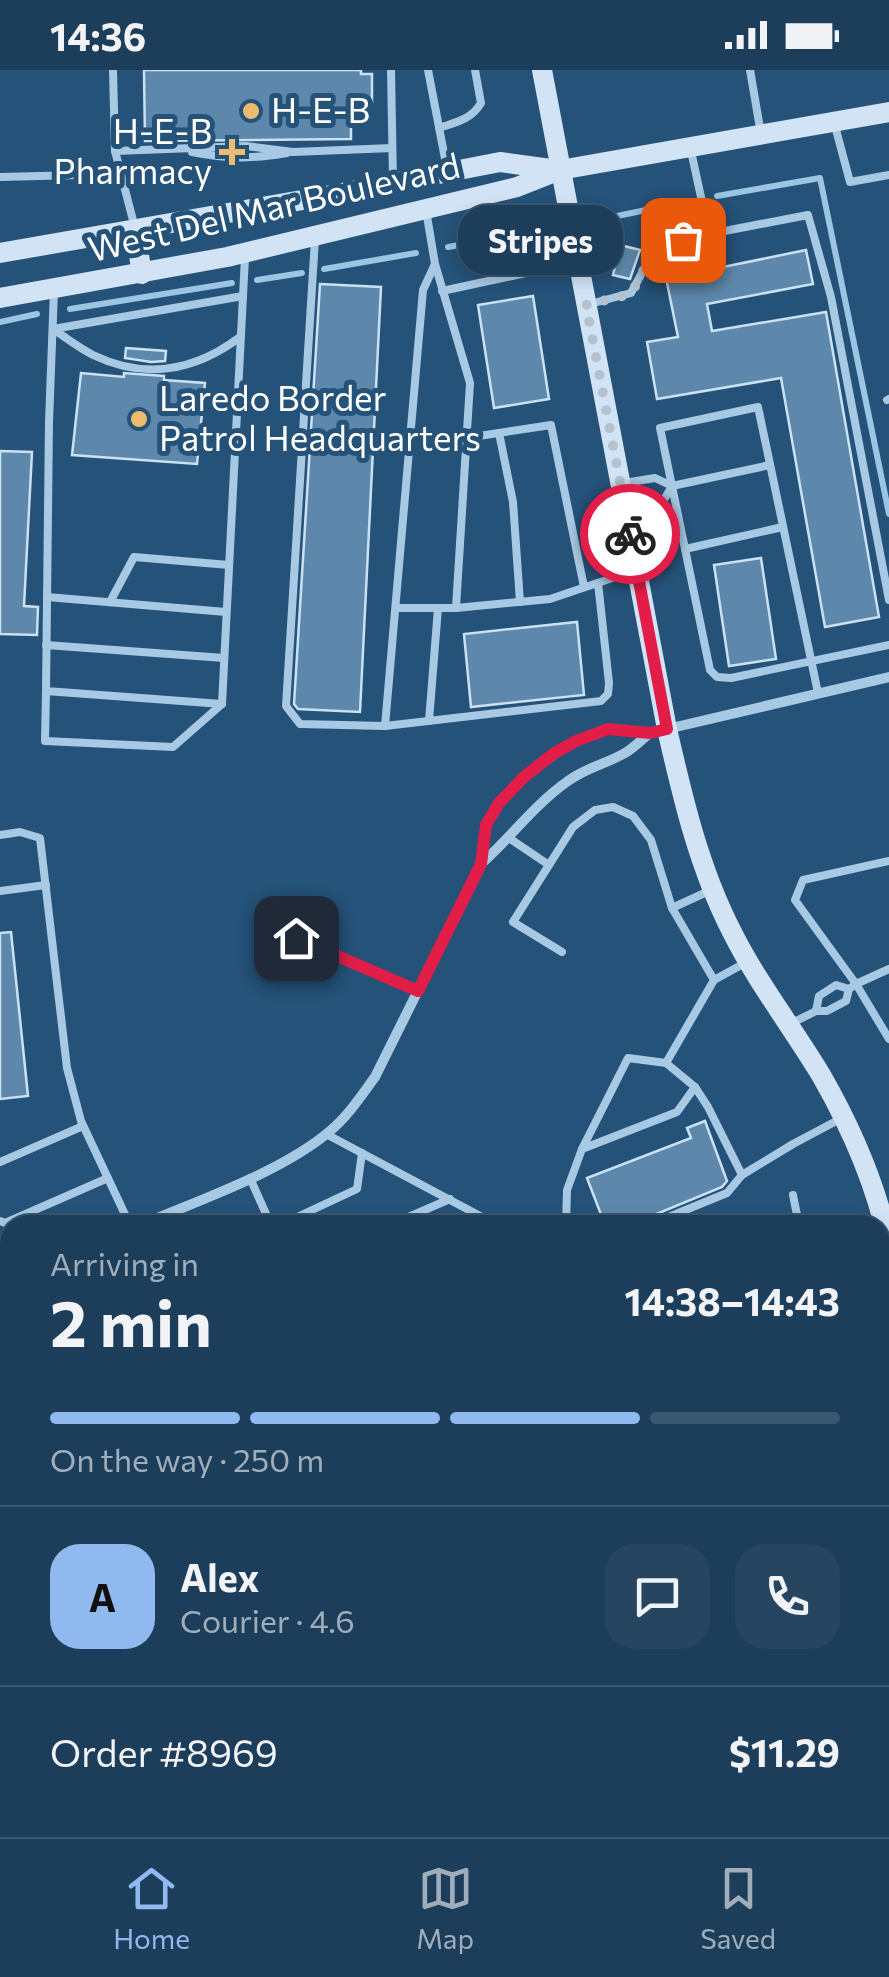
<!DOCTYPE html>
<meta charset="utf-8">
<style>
:root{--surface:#1c3e5b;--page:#254561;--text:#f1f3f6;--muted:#a0aebb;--line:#3a5771;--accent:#90b9f0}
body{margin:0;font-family:Commissioner,sans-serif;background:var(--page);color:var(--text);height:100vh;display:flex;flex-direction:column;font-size:38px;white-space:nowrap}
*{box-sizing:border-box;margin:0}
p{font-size:32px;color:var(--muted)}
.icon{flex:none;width:55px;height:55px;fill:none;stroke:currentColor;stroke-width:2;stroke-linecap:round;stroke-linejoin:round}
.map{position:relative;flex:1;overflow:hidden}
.drawer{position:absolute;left:0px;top:1145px;width:890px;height:622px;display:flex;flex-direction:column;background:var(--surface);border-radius:30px 30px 0 0;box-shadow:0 5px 15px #0003,0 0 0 2px var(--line)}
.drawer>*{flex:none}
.pin{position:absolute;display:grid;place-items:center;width:85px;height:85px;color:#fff;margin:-42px;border-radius:20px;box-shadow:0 5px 15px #0006}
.courier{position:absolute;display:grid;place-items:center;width:100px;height:100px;margin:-50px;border:8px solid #e11d48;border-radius:50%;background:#fff;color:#222;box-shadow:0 2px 12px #0007}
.bubble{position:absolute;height:70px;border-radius:30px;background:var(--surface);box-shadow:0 5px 15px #0003,0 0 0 2px var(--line);font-size:32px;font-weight:700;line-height:70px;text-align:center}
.overview em{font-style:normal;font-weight:700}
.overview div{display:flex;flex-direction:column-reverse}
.overview{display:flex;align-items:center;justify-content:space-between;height:170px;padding:0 50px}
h1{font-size:65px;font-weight:700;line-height:75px}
.bar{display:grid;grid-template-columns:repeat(4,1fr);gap:15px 10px;align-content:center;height:120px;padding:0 50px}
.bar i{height:12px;border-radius:8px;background:var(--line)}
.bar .on{background:var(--accent)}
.bar p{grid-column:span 4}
.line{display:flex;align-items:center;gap:25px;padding:0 50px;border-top:2px solid var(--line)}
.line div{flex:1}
.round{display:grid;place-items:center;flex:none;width:105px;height:105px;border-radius:30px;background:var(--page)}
.status{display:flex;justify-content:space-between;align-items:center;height:70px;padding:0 50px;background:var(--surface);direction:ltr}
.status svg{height:28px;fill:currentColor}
.tabs{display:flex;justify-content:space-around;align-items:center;height:140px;border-top:2px solid var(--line);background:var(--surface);font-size:28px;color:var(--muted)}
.tabs a{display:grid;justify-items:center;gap:5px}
.tabs .on{color:var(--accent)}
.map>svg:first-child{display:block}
</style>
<div class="status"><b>14:36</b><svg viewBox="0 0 49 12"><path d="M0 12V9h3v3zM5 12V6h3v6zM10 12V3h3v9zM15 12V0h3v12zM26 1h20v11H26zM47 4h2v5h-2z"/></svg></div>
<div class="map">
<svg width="889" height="1767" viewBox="0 0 889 1767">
<rect width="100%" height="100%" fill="#255279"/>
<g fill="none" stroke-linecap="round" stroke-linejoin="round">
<g stroke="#9cc5e4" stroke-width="6">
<path d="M717 126 820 108 889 444"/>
<path d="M593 151 680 133"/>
<path d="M448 177 539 161"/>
<path d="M324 199 416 183"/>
<path d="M257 210 302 203"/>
<path d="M70 239 232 213"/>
<path d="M0 252 37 244"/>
</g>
</g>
<g fill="#5e88ab" stroke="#cae1f3" stroke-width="2.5">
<path d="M144 0H361V4H372V32H357V50H351V69L145 71Z"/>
<path d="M620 175 640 180 630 209 613 205Z"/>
<path d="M806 180 813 214 707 234 712 261 826 242 879 547 825 557 781 308 657 329 647 272 678 267 665 203 688 198 689 204Z"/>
<path d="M320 214 381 217 360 642 298 639 294 634Z"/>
<path d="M533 226 549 329 494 338 478 235Z"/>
<path d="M126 278 166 281 165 291 151 292 125 288Z"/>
<path d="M81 303 124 307V303L164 306V310L205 313 197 394 72 385Z"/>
<path d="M0 381 32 382 24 536 38 537 37 565 0 564Z"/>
<path d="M761 488 776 589 729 596 714 495Z"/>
<path d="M577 552 584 625 471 637 464 564Z"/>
<path d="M11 862 28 1026 0 1029V863Z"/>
<path d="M705 1051 727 1111 722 1117 630 1155H605L587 1108 691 1068 687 1058Z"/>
</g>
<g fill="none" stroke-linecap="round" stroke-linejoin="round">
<g stroke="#a8c9e3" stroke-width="8">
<path d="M113 0 115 81 135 158"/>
<path d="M391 0 393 110"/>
<path d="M428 0 447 99"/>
<path d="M750 0 761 64"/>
<path d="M835 56 850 112 889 105"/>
<path d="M439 58C456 52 471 50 481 33L475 0"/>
<path d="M115 81 246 76 293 82 392 78"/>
<path d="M691 81 709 164 808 145 831 227 889 530"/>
<path d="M192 82C227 89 251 89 287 83"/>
<path d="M0 107 120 104"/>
<path d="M315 169 286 636 300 654 385 656 601 631 608 624 609 613 598 513"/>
<path d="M435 194 470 313 456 538"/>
<path d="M54 220 49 352 46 621 222 634 245 187"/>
<path d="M442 221 535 201"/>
<path d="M590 234 631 223 657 175 709 164"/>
<path d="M53 259C66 268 79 278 93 285 145 310 195 301 240 267"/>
<path d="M53 259 243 226"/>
<path d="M887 330 889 329"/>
<path d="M499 363 513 432 520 532"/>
<path d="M466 368 551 355 584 517"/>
<path d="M624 413 655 408 672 416 770 395"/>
<path d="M628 443 662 433 672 416"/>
<path d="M685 479 783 457"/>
<path d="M47 527 226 542"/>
<path d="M110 532 134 487 229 495"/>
<path d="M396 538H456L550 529 636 500"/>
<path d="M46 575 224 588"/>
<path d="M46 621 45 671 173 677 222 634"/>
<path d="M818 623C798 528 778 433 758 337L660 358 710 600 717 607 731 608 889 575"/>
<path d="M429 651 438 538"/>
<path d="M385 656 423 220 435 194 426 140"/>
<path d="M0 765 20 762 40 768 67 998 81 1051 130 1155"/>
<path d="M509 768 549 795"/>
<path d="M0 821 46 815"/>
<path d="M709 821 672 838 714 910 666 993 695 1017 708 1037 742 1105 793 1074 842 1048"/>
<path d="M562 882 513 852 573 757 595 740 613 737 633 746 651 770 672 838"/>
<path d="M889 899 856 914 889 969"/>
<path d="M714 910 745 893"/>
<path d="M816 941 819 926 836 915 849 919"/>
<path d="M792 953 816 941H827L846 931 849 919 856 914 795 830 803 810 889 791"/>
<path d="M666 993 628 988 582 1079 677 1042 695 1017"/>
<path d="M326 1064 497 1155"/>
<path d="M0 1092 83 1056"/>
<path d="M250 1108 271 1155"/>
<path d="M793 1125 799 1155"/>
<path d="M0 1151 5 1153 108 1108"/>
<path d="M280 1155 357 1119 362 1083"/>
<path d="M390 1155 450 1129"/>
<path d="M566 1155 567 1120 582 1079"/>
<path d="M649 1155 727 1123 742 1105"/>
<path d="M880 1282 889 1280"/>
<path d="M0 1483 10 1479"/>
<path d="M0 1655 10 1650"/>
<path d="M0 1728 10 1723"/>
<path d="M556 1758 558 1767"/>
<path d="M794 1758 804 1767"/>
</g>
<g stroke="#a8c9e3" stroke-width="10">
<path d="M482 793C512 766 535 734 568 711 587 697 606 694 625 683 634 678 642 669 650 663"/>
<path d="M265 855 418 921"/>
<path d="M141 1155C199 1130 282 1102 330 1061 348 1046 361 1026 375 1007L481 794 486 755 499 733 524 707 553 685 576 671 608 659 650 663 889 607"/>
<path d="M0 1216 10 1212"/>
</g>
<g stroke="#d1e3f4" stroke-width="20">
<path d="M542 0 667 659C683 729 699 798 732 862 757 912 792 957 821 1005 852 1059 876 1114 889 1175"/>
<path d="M135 160 142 204"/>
<path d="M0 183 331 125 500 92 558 100"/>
<path d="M0 228 227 187 517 117 560 100 889 42"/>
</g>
</g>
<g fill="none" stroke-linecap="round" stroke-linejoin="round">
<path stroke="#b3c2d0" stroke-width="10" stroke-dasharray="0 18" d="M630 464 586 235 631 224 657 175 683 170"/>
<path stroke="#e11d48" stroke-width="12" d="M296 868 418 921 481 794 486 755 499 733 524 707 553 684 576 671 608 659 650 663 667 659 630 464"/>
</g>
<g fill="#edbb6d" stroke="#255279" stroke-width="4">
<circle cx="251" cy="41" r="10"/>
<path d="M227 67h10v10h10v10h-10v10h-10v-10h-10v-10h10z"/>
<circle cx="139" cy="349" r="10"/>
</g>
<g text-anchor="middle" stroke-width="10" stroke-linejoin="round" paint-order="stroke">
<g font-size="35" fill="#fff" stroke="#255279" text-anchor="start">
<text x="271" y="53">H-E-B</text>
<text x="212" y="74" text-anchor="end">H-E-B<tspan x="212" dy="40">Pharmacy</tspan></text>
<text x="159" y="341">Laredo Border<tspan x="159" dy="40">Patrol Headquarters</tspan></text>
</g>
<g font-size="35" fill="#fff" stroke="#255279">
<text transform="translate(274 138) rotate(-13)" y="12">West Del Mar Boulevard</text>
</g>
</g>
</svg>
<div class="pin" style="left:683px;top:170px;background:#ea580c"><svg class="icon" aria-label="bag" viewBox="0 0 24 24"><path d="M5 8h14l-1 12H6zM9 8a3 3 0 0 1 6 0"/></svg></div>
<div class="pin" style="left:296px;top:868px;background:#1f2937"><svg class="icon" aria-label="home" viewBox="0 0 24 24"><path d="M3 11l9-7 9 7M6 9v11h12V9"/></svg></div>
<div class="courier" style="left:630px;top:464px"><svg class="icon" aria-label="bike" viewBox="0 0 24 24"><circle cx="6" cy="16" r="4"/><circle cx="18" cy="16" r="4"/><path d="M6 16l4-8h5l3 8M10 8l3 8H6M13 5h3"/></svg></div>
<div class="bubble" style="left:458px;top:135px;width:165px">Stripes</div>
<section class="drawer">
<div class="overview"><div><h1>2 min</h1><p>Arriving in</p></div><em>14:38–14:43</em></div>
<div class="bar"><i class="on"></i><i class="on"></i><i class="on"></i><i></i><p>On the way · 250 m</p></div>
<div class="line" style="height:180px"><b class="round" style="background:var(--accent);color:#111">A</b><div><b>Alex</b><p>Courier · 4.6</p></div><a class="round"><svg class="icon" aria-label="chat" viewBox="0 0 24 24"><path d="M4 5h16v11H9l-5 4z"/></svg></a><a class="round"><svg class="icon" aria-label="phone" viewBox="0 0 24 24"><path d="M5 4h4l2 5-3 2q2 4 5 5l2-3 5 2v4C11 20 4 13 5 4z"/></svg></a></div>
<div class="line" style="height:130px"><div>Order #8969</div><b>$11.29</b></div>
</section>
</div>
<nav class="tabs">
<a class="on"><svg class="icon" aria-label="home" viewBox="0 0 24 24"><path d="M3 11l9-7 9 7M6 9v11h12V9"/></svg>Home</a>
<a><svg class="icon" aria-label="map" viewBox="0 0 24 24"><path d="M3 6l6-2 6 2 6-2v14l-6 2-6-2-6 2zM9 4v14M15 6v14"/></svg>Map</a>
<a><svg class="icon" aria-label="saved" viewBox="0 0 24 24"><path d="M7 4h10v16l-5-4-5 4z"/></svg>Saved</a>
</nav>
